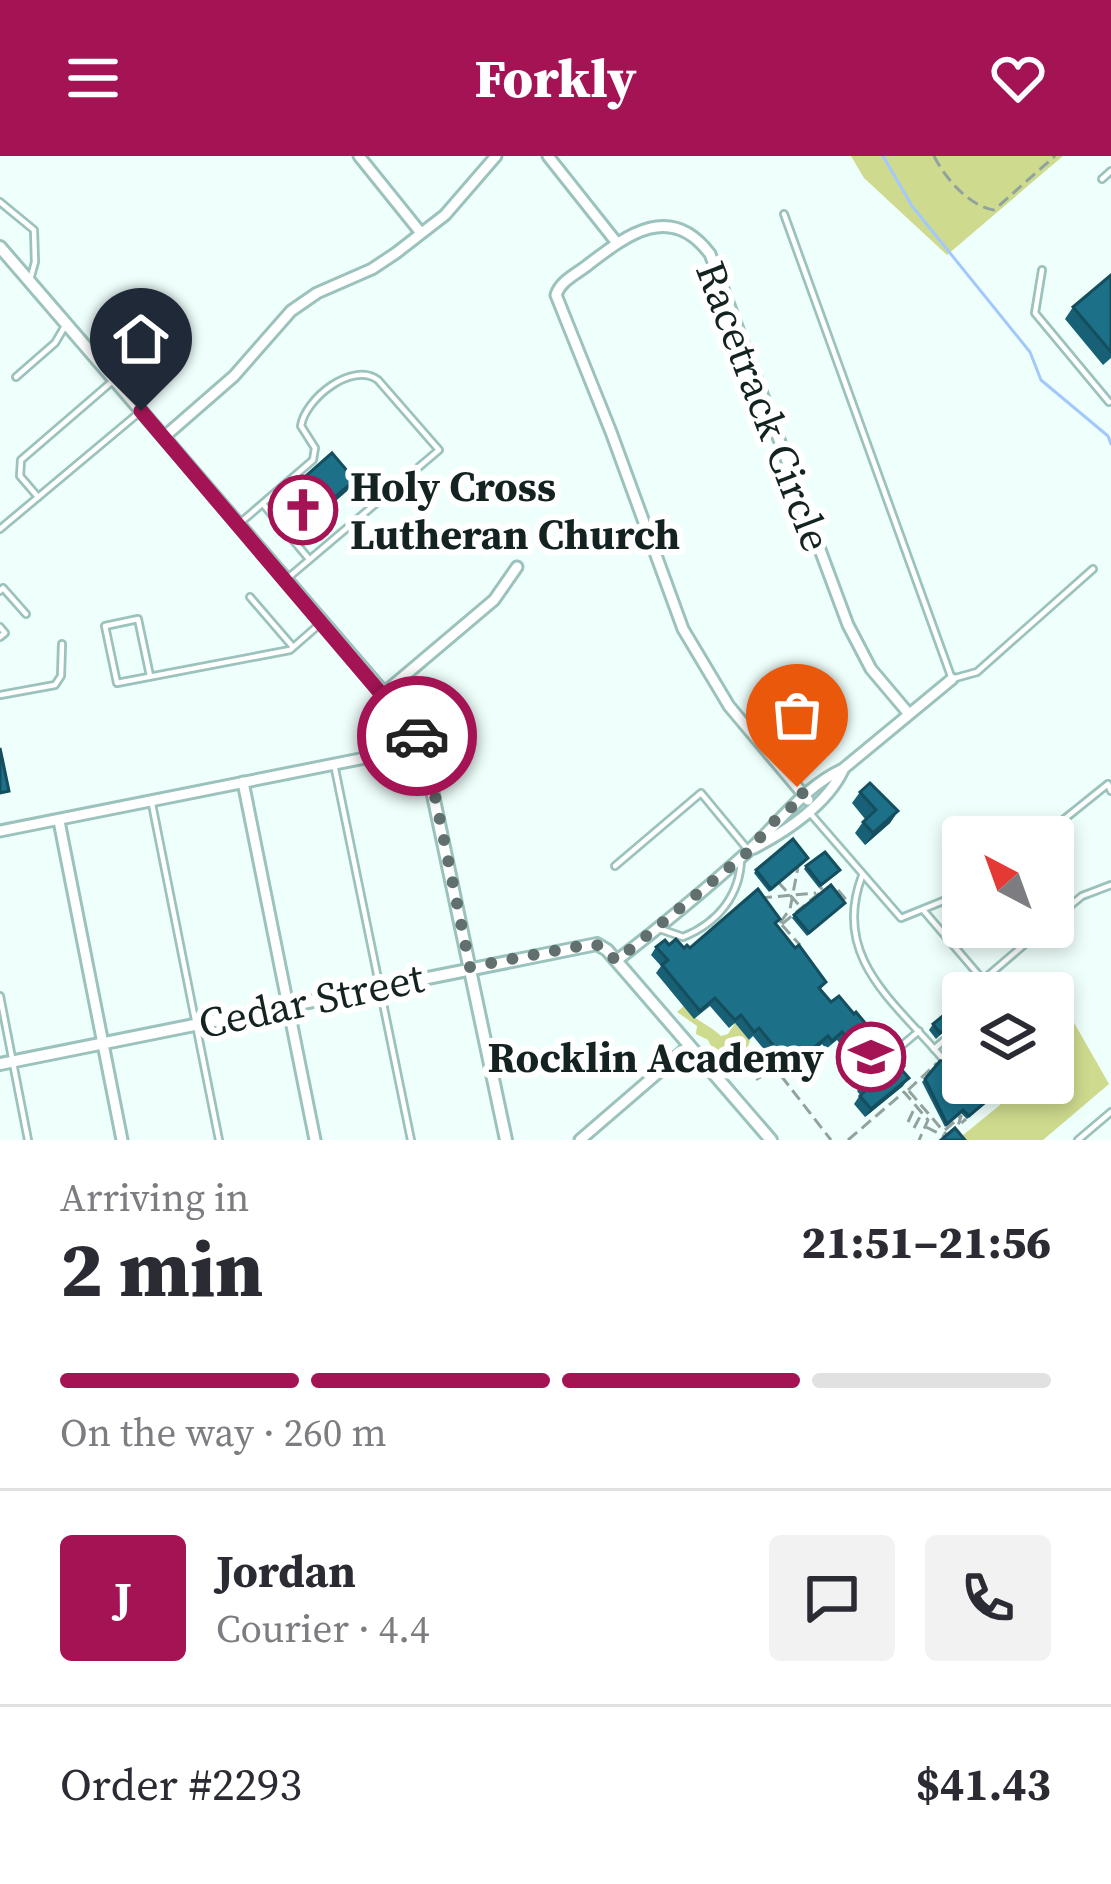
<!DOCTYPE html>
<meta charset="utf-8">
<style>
:root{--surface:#fff;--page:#f2f2f3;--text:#2b2b33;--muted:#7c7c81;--line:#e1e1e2;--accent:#a41455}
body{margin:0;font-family:"Source Serif 4",serif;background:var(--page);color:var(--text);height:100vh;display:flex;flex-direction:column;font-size:45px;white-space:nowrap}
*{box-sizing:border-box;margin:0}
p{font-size:39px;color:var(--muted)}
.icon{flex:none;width:66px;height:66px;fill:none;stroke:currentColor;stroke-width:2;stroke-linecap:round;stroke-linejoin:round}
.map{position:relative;height:984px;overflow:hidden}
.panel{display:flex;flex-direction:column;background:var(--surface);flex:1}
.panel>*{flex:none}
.needle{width:78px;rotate:319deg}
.fabs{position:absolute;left:942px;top:660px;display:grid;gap:24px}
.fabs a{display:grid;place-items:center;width:132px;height:132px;border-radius:12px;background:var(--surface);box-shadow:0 6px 18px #0003;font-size:60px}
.pin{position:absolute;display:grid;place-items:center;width:102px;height:102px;color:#fff;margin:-123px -51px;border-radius:50% 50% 50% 0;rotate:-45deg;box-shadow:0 0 12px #0007}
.pin .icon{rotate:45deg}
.courier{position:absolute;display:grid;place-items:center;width:120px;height:120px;margin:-60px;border:9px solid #a41455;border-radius:50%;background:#fff;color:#222;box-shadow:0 3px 15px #0007}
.head em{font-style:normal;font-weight:800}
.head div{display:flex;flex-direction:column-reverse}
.head{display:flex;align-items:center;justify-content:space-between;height:204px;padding:0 60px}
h1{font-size:78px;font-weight:800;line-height:90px}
.bar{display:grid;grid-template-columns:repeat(4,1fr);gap:18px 12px;align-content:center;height:144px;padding:0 60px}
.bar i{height:15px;border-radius:9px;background:var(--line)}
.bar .active{background:var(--accent)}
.bar p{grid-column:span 4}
.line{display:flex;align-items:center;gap:30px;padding:0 60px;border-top:3px solid var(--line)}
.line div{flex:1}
.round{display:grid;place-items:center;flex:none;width:126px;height:126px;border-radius:12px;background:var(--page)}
header{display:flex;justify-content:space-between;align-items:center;height:156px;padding:0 60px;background:var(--accent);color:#fff;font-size:54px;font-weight:800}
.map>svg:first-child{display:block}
</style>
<header><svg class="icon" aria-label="menu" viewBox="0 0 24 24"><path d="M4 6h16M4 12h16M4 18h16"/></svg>Forkly<svg class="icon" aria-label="heart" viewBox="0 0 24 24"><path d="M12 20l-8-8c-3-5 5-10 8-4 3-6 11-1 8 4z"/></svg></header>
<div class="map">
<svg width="1111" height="984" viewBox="0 0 1111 984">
<rect width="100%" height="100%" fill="#effffc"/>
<g fill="#cedb8e">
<path d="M851 0H1063L947 99 864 22Z"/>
<path d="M1048 821 1109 928 1043 984H957L1000 949 1001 927H1053V837H1029Z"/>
<path d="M684 850C694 865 709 868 721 880L728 878 735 867 750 885 744 899 717 902 708 884 696 878 697 870 677 856Z"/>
</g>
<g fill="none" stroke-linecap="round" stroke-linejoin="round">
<path stroke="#a2c8fc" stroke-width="3" d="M883 0 912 50 1030 196 1041 224 1108 280 1111 288"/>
<defs>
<g id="service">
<path d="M1102 23 1111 15"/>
<path d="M0 46 34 74 35 106 30 124"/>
<path d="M784 58 952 523 977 516 1093 413"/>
<path d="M1042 114 1035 157 1109 246"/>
<path d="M16 221 55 187 65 170"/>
<path d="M38 341 20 320 21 304 115 223"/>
<path d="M263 348 309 403"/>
<path d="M240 367 313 304 315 292 301 270C305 243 352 205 378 224L439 294 289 421"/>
<path d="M0 373 141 255"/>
<path d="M0 435 3 432 26 458"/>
<path d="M250 441 293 491"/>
<path d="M0 471 5 477 0 481"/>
<path d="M150 520 138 463 105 470 117 527 290 494 321 467"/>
<path d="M0 539 55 529 61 520 62 488"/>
<path d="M334 608 411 984"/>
<path d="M152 648 219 984"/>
<path d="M809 656 901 762 963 737"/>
<path d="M1042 681 1108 628 1111 635"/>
<path d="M615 710 701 637 749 695"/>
<path d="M862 720C831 802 895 846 943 903"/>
<path d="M924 755 983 824 1045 771"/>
<path d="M1053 764 1082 740 1111 729"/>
<path d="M657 772 683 781C718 767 740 739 741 703"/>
<path d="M0 840 28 984"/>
<path d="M934 893 955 875 963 879"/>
<path d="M887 902 919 875"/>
<path d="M1078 984 1111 956"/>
</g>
<g id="minor">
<path d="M359 0 421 77"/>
<path d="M548 0 617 87"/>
<path d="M164 281 234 220 291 155 317 137 372 113 396 97 445 59 496 0"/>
<path d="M384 537 494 444 517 411"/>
<path d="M243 626 315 984"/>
<path d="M808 644 729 550 683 473 611 276 556 139C561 124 577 118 589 108 628 78 671 46 710 98L848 469 871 513 909 558"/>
<path d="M59 665 122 984"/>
<path d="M0 675 400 595 422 587"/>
<path d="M754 692C787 675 827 648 843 614"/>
<path d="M616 805C660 771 704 735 745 698 778 669 802 632 843 613L952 523"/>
<path d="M580 984 689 890"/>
</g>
<g id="tertiary">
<path d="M0 91 384 537 422 587 506 984"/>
<path d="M0 908 597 788 607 794 771 984"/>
</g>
</defs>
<use href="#service" stroke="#9bc2bc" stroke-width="10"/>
<use href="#minor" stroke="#9bc2bc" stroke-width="15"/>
<use href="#tertiary" stroke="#9bc2bc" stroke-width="16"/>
<g stroke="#92a29f" stroke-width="3" stroke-dasharray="12 6" stroke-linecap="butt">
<path d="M934 0C945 22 969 50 994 54L1055 0"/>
<path d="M778 726 799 749"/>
<path d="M838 734 848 746"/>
<path d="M760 742 816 737"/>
<path d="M780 767 790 753 798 711"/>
<path d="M782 768 823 734 820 731"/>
<path d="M782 769 800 789"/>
<path d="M752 904 760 923"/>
<path d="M745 909 758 924"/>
<path d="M731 919 761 894 831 984"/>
<path d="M908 934 937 907"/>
<path d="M909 935 951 984"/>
<path d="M908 966 915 951"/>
<path d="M926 971 944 980"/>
<path d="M914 972 922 957"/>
<path d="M945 974 961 960 958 970 966 963"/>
<path d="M848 984 904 936 928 964 919 984"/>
</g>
<use href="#service" stroke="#fff" stroke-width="4.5"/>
<use href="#minor" stroke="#fff" stroke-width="9"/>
<use href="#tertiary" stroke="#fff" stroke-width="10"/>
</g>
<g fill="#186075">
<path d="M1111 117V202L1103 209 1065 163 1073 151 1110 120Z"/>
<path d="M298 327 347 335 301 375 283 354 292 341 290 338Z"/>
<path d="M860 636 898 655 890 667 865 689 855 677 865 663 852 647Z"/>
<path d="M808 702 769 736 754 717 756 714Z"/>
<path d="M806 710 838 717 819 732 804 713Z"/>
<path d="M845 747 807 780 792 762 794 759Z"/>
<path d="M776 769 826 826 820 834 831 846 902 913 903 930 865 961 854 948 860 939 857 935 868 922 837 884 826 893 822 888 785 919 753 880 749 884 735 867 729 872 710 850 694 863 656 817 661 810 651 799 656 791 669 789 690 792Z"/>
<path d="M957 863 936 883 929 874 933 868Z"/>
<path d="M951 896 989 943 967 963 961 957 945 971 922 926 940 905 948 904Z"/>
</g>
<g fill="#144e5f">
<path d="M355 324 347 335 301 375 309 363Z"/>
<path d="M898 655 890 667 865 689 873 677Z"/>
<path d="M828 880 822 888 785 919 791 911Z"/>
<path d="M909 922 903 930 865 961 871 953Z"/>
</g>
<g fill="#1c7088" stroke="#144e5f" stroke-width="3">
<path d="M1111 119V196L1073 151Z"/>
<path d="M332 297 355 324 309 363 291 342 302 332 298 327Z"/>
<path d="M0 592 9 635 0 637Z"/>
<path d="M870 627 898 655 873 677 863 666 876 654 860 636Z"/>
<path d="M793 683 808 702 771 733 756 714Z"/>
<path d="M825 696 840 714 821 729 806 710Z"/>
<path d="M831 729 845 747 809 777 794 759Z"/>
<path d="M758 733 780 763 775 767 795 792 799 789 826 826 819 832 831 846 839 840 854 858 856 856 886 892 887 900H896L904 910 901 913 909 922 871 953 860 940 867 933 862 927 876 916 842 876 832 885 828 880 791 911 759 872 754 876 741 859 735 864 715 842 700 855 662 809 668 804 656 791 665 784 669 789 676 783 684 792 687 789 690 792Z"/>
<path d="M950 854 957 863 940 877 933 868Z"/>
<path d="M963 886V927H990L982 934 989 943 969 960 963 954 947 968 925 923 940 905 950 904 951 896Z"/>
<path d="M955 972 965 984H941Z"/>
</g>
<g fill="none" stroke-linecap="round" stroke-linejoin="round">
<path stroke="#61706e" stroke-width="12" stroke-dasharray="0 21.6" d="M417 580 427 601 470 811 590 788 603 790 616 805 749 695 771 668 805 640 797 631"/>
<path stroke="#a41455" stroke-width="15" d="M141 255 417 580"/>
</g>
<defs>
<symbol id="church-ring" viewBox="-11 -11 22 22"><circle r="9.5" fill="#fff" stroke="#a41455" stroke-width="1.5"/><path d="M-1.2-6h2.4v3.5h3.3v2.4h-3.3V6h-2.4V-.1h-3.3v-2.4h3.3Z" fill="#a41455"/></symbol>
<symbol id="school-ring" viewBox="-11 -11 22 22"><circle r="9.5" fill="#fff" stroke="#a41455" stroke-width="1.5"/><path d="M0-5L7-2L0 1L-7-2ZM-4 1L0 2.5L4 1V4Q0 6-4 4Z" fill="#a41455"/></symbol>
</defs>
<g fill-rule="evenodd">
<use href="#church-ring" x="265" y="316" width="76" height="76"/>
<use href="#school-ring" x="833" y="863" width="76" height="76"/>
</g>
<g text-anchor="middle" stroke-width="12" stroke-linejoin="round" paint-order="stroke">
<g font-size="42" fill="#142321" stroke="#fff">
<text transform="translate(764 250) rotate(69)" y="15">Racetrack Circle</text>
<text transform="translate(311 844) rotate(-12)" y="15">Cedar Street</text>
</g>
<g font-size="42" font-weight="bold" fill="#142321" stroke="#fff" text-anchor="start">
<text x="350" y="345">Holy Cross<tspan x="350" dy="48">Lutheran Church</tspan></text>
<text x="824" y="916" text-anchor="end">Rocklin Academy</text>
</g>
</g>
</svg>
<div class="fabs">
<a><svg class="needle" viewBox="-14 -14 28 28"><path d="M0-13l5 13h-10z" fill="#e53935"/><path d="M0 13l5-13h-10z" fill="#7c7c81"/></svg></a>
<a><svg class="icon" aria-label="layers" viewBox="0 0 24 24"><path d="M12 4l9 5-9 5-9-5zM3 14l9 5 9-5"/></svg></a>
</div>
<div class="pin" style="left:797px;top:631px;background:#ea580c"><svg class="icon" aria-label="bag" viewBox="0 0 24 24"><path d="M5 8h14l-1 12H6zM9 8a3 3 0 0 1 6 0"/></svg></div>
<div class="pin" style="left:141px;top:255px;background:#1f2937"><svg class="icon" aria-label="home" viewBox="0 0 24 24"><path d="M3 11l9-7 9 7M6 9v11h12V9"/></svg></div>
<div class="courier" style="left:417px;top:580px"><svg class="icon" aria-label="car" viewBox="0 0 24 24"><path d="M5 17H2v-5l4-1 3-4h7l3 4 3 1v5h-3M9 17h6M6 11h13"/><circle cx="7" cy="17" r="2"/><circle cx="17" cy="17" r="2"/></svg></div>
</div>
<section class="panel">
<div class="head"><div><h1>2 min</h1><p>Arriving in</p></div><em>21:51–21:56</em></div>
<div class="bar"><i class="active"></i><i class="active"></i><i class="active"></i><i></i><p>On the way · 260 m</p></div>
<div class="line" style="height:216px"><b class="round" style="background:var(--accent);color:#fff">J</b><div><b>Jordan</b><p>Courier · 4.4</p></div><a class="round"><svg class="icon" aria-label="chat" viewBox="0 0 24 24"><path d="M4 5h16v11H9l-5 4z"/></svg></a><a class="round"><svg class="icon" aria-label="phone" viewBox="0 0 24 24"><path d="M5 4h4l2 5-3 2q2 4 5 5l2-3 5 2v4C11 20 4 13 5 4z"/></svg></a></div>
<div class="line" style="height:156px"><div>Order #2293</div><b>$41.43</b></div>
</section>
